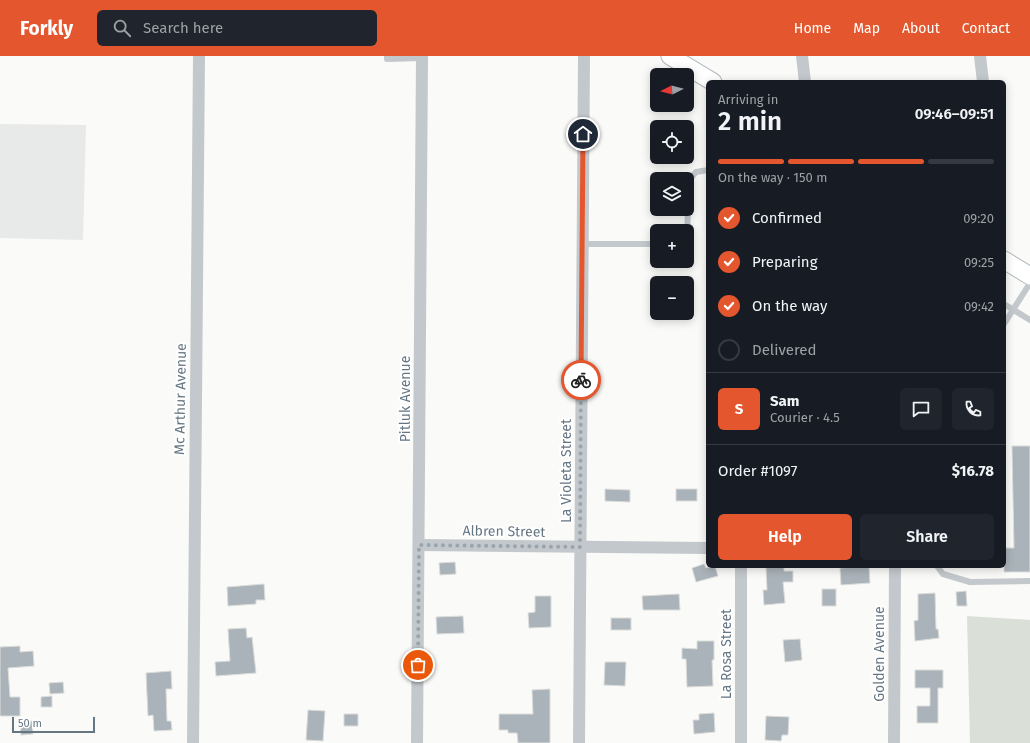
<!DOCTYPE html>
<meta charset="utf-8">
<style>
:root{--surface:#171b24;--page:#20242c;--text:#f1f3f6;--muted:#9ea1a6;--line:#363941;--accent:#e4572e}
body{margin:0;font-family:"Fira Sans",sans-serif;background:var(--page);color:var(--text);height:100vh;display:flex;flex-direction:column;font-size:15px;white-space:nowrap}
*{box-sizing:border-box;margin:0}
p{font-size:13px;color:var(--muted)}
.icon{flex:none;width:22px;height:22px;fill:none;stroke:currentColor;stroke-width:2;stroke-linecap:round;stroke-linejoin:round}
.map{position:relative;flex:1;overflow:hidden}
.drawer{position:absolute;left:706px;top:24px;width:300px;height:488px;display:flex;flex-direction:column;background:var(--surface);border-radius:6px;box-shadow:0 2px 10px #0003}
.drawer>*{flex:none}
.needle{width:26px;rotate:264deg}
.fabs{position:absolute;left:650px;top:12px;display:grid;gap:8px}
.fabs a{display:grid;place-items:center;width:44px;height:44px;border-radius:6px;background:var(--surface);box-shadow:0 2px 10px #0003;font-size:20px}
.scale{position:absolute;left:12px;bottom:10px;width:83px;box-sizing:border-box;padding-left:4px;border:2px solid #657683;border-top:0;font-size:11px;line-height:14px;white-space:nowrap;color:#657683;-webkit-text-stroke:3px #fff;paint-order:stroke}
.pin{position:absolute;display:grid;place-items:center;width:34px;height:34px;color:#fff;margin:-17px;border:2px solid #fff;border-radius:50%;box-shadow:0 1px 4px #0007}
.courier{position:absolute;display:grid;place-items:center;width:40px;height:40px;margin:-20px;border:3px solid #e4572e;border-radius:50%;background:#fff;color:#222;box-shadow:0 1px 5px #0007}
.overview em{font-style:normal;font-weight:600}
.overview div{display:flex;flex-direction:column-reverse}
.overview{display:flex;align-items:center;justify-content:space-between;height:68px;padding:0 12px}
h1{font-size:26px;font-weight:600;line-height:30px}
.bar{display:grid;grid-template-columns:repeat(4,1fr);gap:6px 4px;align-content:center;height:48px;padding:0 12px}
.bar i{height:5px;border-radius:3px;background:var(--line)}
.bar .current{background:var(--accent)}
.bar p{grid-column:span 4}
.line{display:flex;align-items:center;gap:10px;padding:0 12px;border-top:1px solid var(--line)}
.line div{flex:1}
.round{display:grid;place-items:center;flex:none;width:42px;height:42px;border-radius:6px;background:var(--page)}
ol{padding:0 12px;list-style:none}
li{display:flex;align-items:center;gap:12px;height:44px}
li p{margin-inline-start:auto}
li .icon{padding:4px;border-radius:50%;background:var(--accent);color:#fff;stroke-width:4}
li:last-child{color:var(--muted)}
li i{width:22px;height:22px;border:2px solid var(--line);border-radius:50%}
.button{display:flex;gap:8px;margin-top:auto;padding:8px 12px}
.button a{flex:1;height:46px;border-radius:6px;background:var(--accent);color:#fff;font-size:16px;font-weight:600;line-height:46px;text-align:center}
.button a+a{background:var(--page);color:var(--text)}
header{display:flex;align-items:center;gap:24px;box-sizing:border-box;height:56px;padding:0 20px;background:var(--accent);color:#fff}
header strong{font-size:19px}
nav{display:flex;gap:22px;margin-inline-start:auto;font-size:14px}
.search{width:280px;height:36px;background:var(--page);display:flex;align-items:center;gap:10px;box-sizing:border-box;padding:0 14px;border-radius:6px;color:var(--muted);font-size:15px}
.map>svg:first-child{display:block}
</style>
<header>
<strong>Forkly</strong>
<div class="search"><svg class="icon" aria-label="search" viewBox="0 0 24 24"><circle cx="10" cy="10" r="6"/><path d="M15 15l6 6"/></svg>Search here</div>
<nav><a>Home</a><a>Map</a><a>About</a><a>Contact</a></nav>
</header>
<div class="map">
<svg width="1030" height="687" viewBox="0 0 1030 687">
<rect width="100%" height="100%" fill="#fafaf8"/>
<path fill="#e8e9e9" d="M0 68 86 69 83 184 0 182Z"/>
<path fill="#dadfd7" d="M967 560 1030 564V687H970Z"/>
<g fill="#aab3b9" stroke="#dcdcda">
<path d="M1012 390H1030V516H1004V492H1014Z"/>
<path d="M605 433 630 434V446L605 445Z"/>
<rect x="676" y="433" width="21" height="12"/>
<path d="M455 506 456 518 440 519 439 507Z"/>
<path d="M704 508 706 512 715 510 718 520 696 526 692 512Z"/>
<path d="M784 510V515H793V526H783L785 547 764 549 763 534H767L766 511Z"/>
<path d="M869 510 870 527 841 529 840 512Z"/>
<path d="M264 528 265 544H256V548L228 550 227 531Z"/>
<rect x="822" y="533" width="14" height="17"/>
<path d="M966 535 967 550H957L956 536Z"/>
<path d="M935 537 936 573H938L939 582 915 585 914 565 918 564V538Z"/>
<path d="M679 538 680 554H643L642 540Z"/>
<path d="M535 540H551V571L529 572 528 557 535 556Z"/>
<path d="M463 560 464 577 437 578 436 561Z"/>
<rect x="611" y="562" width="20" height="12"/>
<path d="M246 572 247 582 252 581 256 617 216 620 215 606 230 605 228 573Z"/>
<path d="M800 583 802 604 785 606 783 584Z"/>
<path d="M697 585H714V604H712L713 630 687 631 686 603H682V592L697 593Z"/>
<path d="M20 590V596L33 595 34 610 8 612 10 641H20V660H0V591Z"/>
<path d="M605 606H626L625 630 604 629Z"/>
<path d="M915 614H943V632H938V667H917V650H930V632H915Z"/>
<path d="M171 615 172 633H166L167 665H171L172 674 154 675 153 659 148 660 146 617Z"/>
<path d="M63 626 64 637 50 638 49 627Z"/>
<path d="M550 633V687H518L517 677H508V674H499V658H533L532 634Z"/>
<path d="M52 640V651H41V641Z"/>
<path d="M308 654 325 655 323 685 306 684Z"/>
<path d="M714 657 715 676 694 678 693 664H699V658Z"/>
<rect x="344" y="658" width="14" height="12"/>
<path d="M766 660 789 661 788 679H782L781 685 765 684Z"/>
<path d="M32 665 33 678 21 679 20 666Z"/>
</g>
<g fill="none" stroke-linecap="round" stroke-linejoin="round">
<defs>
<g id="secondary">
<path d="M670 0 713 26"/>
<path d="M1004 204 1030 220"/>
</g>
</defs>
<use href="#secondary" stroke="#b3babf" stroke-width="19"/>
<g stroke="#c3c8cc" stroke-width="6">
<path d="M387 0V3L422 2"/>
<path d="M687 180 689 124 696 116 708 114"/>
<path d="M582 188H657"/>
<path d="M1004 248 1030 264"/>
<path d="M1004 268 1030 227"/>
<path d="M937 510 943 518 970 526 1030 525"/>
</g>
<g stroke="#c3c8cc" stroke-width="12">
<path d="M802 0 805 26"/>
<path d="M980 0 983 26"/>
<path d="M419 489 708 492"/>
<path d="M193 687 199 0"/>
<path d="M417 687 422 0"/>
<path d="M579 687 584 0"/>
<path d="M741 687V510"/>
<path d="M894 687 895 510"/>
</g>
<use href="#secondary" stroke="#fff" stroke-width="17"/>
</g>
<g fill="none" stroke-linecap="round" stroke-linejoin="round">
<path stroke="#99a4ac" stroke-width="4" stroke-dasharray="0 7.2" d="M418 609 419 489 580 491 581 324"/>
<path stroke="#e4572e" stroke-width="5" d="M581 324 583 78"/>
</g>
<g text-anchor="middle" stroke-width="4" stroke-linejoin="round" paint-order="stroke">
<g font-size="14" fill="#657683" stroke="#fff">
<text transform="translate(180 343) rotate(-89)" y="5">Mc Arthur Avenue</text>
<text transform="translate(405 343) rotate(-90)" y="5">Pitluk Avenue</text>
<text transform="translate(566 415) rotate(-90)" y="5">La Violeta Street</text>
<text transform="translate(504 475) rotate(1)" y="5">Albren Street</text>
<text transform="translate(726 598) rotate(-90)" y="5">La Rosa Street</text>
<text transform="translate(879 598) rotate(-90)" y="5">Golden Avenue</text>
</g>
</g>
</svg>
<div class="fabs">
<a><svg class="needle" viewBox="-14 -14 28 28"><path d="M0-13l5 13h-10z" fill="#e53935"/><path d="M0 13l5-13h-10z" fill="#9ea1a6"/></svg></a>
<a><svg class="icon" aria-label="locate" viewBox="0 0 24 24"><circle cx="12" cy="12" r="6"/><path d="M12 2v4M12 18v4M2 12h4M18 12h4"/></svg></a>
<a><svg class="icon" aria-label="layers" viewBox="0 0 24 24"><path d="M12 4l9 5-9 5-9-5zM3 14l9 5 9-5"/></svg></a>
<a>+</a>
<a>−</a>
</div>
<div class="scale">50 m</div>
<div class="pin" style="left:418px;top:609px;background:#ea580c"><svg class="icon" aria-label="bag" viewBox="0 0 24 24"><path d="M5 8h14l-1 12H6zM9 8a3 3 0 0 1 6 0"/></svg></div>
<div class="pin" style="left:583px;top:78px;background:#1f2937"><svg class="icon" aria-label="home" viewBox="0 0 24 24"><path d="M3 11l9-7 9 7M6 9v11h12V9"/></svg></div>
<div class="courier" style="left:581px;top:324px"><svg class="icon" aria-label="bike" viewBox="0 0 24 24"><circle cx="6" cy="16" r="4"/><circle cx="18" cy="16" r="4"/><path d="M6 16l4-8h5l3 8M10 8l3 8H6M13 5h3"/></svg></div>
<section class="drawer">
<div class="overview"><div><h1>2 min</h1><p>Arriving in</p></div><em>09:46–09:51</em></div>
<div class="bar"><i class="current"></i><i class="current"></i><i class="current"></i><i></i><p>On the way · 150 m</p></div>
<ol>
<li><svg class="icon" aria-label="check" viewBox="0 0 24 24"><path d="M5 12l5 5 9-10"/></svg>Confirmed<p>09:20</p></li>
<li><svg class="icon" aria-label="check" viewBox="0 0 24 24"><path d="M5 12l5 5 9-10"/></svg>Preparing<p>09:25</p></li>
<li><svg class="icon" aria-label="check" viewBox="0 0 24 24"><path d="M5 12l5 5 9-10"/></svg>On the way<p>09:42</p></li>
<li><i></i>Delivered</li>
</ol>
<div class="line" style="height:72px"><b class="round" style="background:var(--accent);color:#fff">S</b><div><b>Sam</b><p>Courier · 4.5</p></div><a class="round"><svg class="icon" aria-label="chat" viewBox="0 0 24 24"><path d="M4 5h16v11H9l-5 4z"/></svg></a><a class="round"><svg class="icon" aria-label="phone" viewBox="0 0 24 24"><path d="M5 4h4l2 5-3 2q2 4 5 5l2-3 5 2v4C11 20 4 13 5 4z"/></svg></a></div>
<div class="line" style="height:52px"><div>Order #1097</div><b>$16.78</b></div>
<div class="button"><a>Help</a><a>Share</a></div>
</section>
</div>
